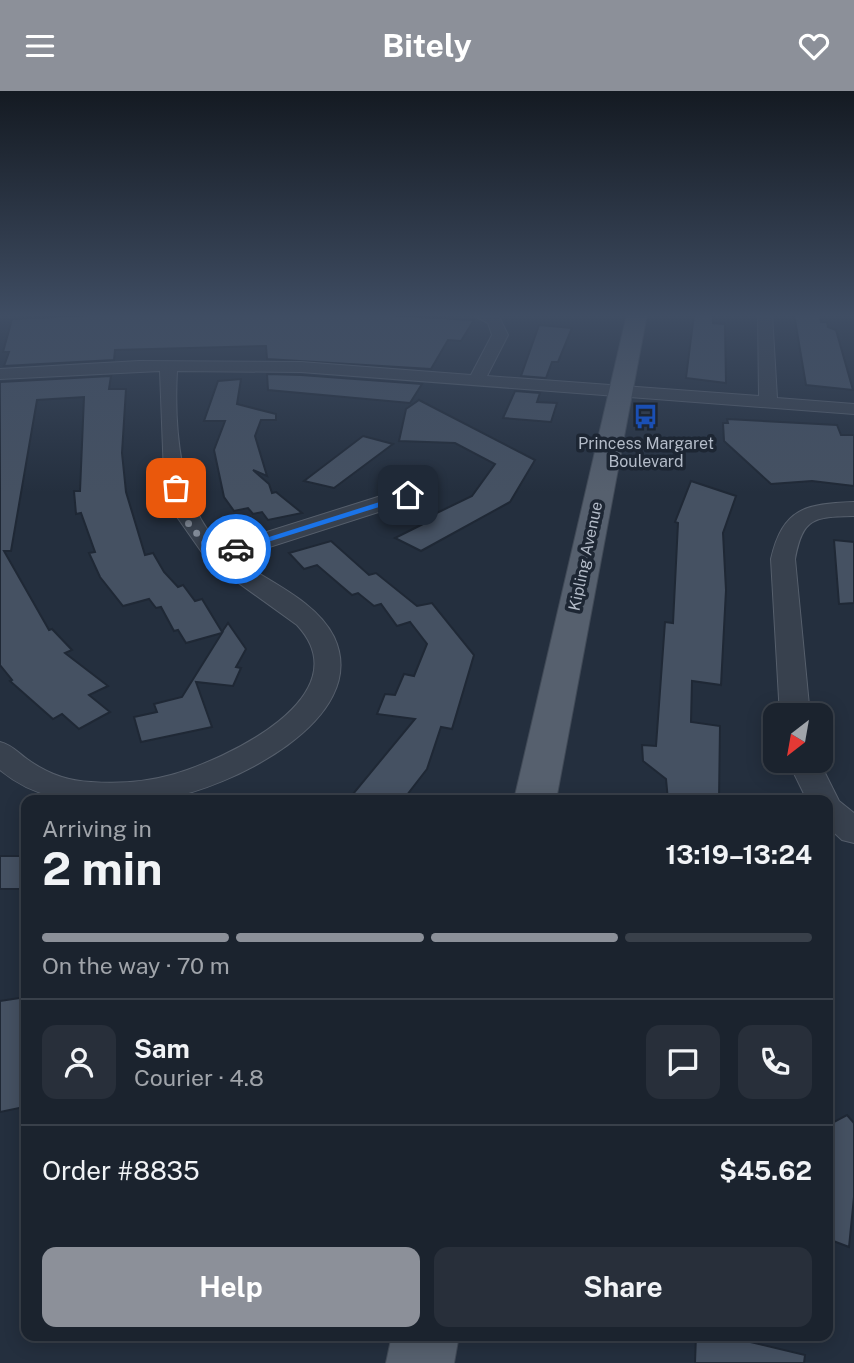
<!DOCTYPE html>
<meta charset="utf-8">
<style>
:root{--surface:#1b232e;--page:#282f3a;--text:#f1f3f6;--muted:#a0a4aa;--line:#39404a;--accent:#8c9099}
body{margin:0;font-family:"Public Sans",sans-serif;background:var(--page);color:var(--text);height:100vh;display:flex;flex-direction:column;font-size:26px;white-space:nowrap}
*{box-sizing:border-box;margin:0}
p{font-size:23px;color:var(--muted)}
.icon{flex:none;width:38px;height:38px;fill:none;stroke:currentColor;stroke-width:2;stroke-linecap:round;stroke-linejoin:round}
.map{position:relative;flex:1;overflow:hidden}
.details{position:absolute;left:21px;top:704px;width:812px;height:546px;display:flex;flex-direction:column;background:var(--surface);border-radius:14px;box-shadow:0 4px 18px #0003,0 0 0 2px var(--line)}
.details>*{flex:none}
.needle{width:46px;rotate:211deg}
.buttons{position:absolute;left:763px;top:612px;display:grid;gap:14px}
.buttons a{display:grid;place-items:center;width:70px;height:70px;border-radius:14px;background:var(--surface);box-shadow:0 4px 18px #0003,0 0 0 2px var(--line);font-size:35px}
.pin{position:absolute;display:grid;place-items:center;width:60px;height:60px;color:#fff;margin:-30px;border-radius:14px;box-shadow:0 4px 10px #0006}
.courier{position:absolute;display:grid;place-items:center;width:70px;height:70px;margin:-35px;border:5px solid #1a73e8;border-radius:50%;background:#fff;color:#222;box-shadow:0 2px 9px #0007}
.headline em{font-style:normal;font-weight:700}
.headline div{display:flex;flex-direction:column-reverse}
.headline{display:flex;align-items:center;justify-content:space-between;height:119px;padding:0 21px}
h1{font-size:46px;font-weight:700;line-height:52px}
.bar{display:grid;grid-template-columns:repeat(4,1fr);gap:10px 7px;align-content:center;height:84px;padding:0 21px}
.bar i{height:9px;border-radius:5px;background:var(--line)}
.bar .on{background:var(--accent)}
.bar p{grid-column:span 4}
.line{display:flex;align-items:center;gap:18px;padding:0 21px;border-top:2px solid var(--line)}
.line div{flex:1}
.round{display:grid;place-items:center;flex:none;width:74px;height:74px;border-radius:14px;background:var(--page)}
.button{display:flex;gap:14px;margin-top:auto;padding:14px 21px}
.button a{flex:1;height:80px;border-radius:14px;background:var(--accent);color:#fff;font-size:28px;font-weight:700;line-height:80px;text-align:center}
.button a+a{background:var(--page);color:var(--text)}
header{display:flex;justify-content:space-between;align-items:center;height:91px;padding:0 21px;background:var(--accent);color:#fff;font-size:32px;font-weight:700}
.map>svg:first-child{display:block}
</style>
<header><svg class="icon" aria-label="menu" viewBox="0 0 24 24"><path d="M4 6h16M4 12h16M4 18h16"/></svg>Bitely<svg class="icon" aria-label="heart" viewBox="0 0 24 24"><path d="M12 20l-8-8c-3-5 5-10 8-4 3-6 11-1 8 4z"/></svg></header>
<div class="map">
<svg width="854" height="1272" viewBox="0 0 854 1272">
<rect width="100%" height="100%" fill="#242f3e"/>
<g fill="#455162" stroke="#1f2835" stroke-width="2">
<path d="M118 223H364L474 229 461 250 448 249 431 278 267 268 266 255 115 259 114 269 4 275 9 261H3L12 228Z"/>
<path d="M694 223H713V232L725 233 726 292 686 287Z"/>
<path d="M794 223H819L821 231H827L828 236 836 239 853 299 806 294Z"/>
<path d="M539 234 572 237 558 271H552L546 287 521 285Z"/>
<path d="M267 283 301 284 422 293 410 312 268 299Z"/>
<path d="M111 285 109 298H126L122 362 126 401 145 464 153 462 164 481 178 496 183 494 195 510 202 508 222 541 228 532 246 558 236 576 241 577 233 595 196 591 212 636 141 651 134 626 157 621 154 613 182 606 222 542 186 552 178 539 174 540 161 516 156 517 149 508 123 515 100 486 89 462 95 461 81 422 76 423 74 400H80L84 306 37 309 11 460H4L49 539 52 538 72 559 65 562 108 595 89 604 110 621 79 638 62 623 53 628 10 590 12 589 0 574V291Z"/>
<path d="M241 288 237 313 276 323V329H261L255 345 267 385 253 379 269 393 272 402 276 401 302 422 268 429 262 421 253 423 248 417 234 420 224 406 214 359 225 330H204L218 290Z"/>
<path d="M515 300 540 302 537 311 557 312 551 331 503 327Z"/>
<path d="M419 309 535 369 510 411 421 460 395 447 421 434 416 432 472 405 495 373 455 352 399 350 406 318Z"/>
<path d="M727 328 837 334 841 344H854V395L812 390 771 393 724 350 723 332H728Z"/>
<path d="M363 345 393 353 334 397 304 390Z"/>
<path d="M691 390 736 405 723 442 726 499 721 594 692 590 691 631 720 635 719 709H668L666 688 643 670 642 654 656 655 665 531 673 532 678 432 675 431Z"/>
<path d="M834 449 854 451V512L839 513Z"/>
<path d="M331 450 369 484 376 482 417 515 432 512 474 564 452 638 441 636 427 678 403 709H348L415 628 377 623 385 603 395 604 404 583 414 585 427 553 410 531 397 535 381 513 374 515 358 502 352 504 317 474 304 478 289 462Z"/>
<rect x="0" y="765" width="26" height="33"/>
<path d="M26 906V1009L24 1016 0 1021V910Z"/>
<path d="M847 1024 854 1032V1106L849 1156 828 1148V1034Z"/>
<path d="M696 1244H721L805 1264 804 1272H695Z"/>
</g>
<g fill="none" stroke-linecap="round" stroke-linejoin="round">
<defs>
<g id="minor">
<path d="M471 223 499 226 508 244 487 285 759 305 758 223H772L777 307 854 313V323L301 281 177 280C174 334 179 417 222 455L400 399 416 380 423 378 433 384 416 409 235 467C266 490 316 509 334 546 373 629 227 698 163 708 147 711 131 709 115 709 69 709 38 710 0 679V651C12 654 17 661 27 668 46 682 67 690 91 691 116 693 146 691 171 684 225 669 363 605 297 534L208 470 175 423 164 384 160 280 0 288V278L139 270 301 271 471 284 492 244 488 232Z"/>
<path d="M854 411V425C814 426 803 426 795 468L810 625H780L771 468C783 417 805 413 854 411Z"/>
<path d="M788 670H819L839 710 854 722V752L842 749 828 736V709H807Z"/>
</g>
<g id="major">
<path d="M627 223H647L556 709H514Z"/>
<path d="M392 1244H459L454 1272H386Z"/>
</g>
</defs>
<use href="#minor" stroke="#565f6c" stroke-width="2"/>
<use href="#major" stroke="#414a57" stroke-width="2"/>
<use href="#minor" fill="#38414e" fill-rule="evenodd"/>
<use href="#major" fill="#56606e" fill-rule="evenodd"/>
</g>
<linearGradient id="sky" x2="0" y2="1"><stop stop-color="#141a22"/><stop offset="0.56" stop-color="#3f4d63"/><stop offset="1" stop-color="#3f4d63" stop-opacity="0"/></linearGradient>
<rect width="854" height="401" fill="url(#sky)"/>
<path fill="#1a73e8" d="M408 402 411 406 239 460 231 458Z"/>
<g fill="none" stroke-linecap="round" stroke-linejoin="round">
<path stroke="#828b98" stroke-width="7" stroke-dasharray="0 12.6" d="M176 397 188 432 216 465 236 458"/>
</g>
<defs>
<symbol id="bus-bare" viewBox="-9 -9 18 18"><path d="M-5-6H5V4H4V6H2V4H-2V6H-4V4H-5ZM-3.5-4V0h7V-4ZM-3.5 1.2v1.5H-2V1.2ZM2 1.2v1.5H3.5V1.2Z" fill="#1a4fb4" stroke="#1d2633" stroke-width="2.5" paint-order="stroke"/></symbol>
</defs>
<g fill-rule="evenodd">
<use href="#bus-bare" x="628" y="308" width="35" height="35"/>
</g>
<g text-anchor="middle" stroke-width="7" stroke-linejoin="round" paint-order="stroke">
<g font-size="16" fill="#b4bcc9" stroke="#1d2633">
<text x="646" y="358">Princess Margaret<tspan x="646" dy="18">Boulevard</tspan></text>
</g>
<g font-size="16" fill="#b4bcc9" stroke="#1d2633">
<text transform="translate(585 465) rotate(-78)" y="6">Kipling Avenue</text>
</g>
</g>
</svg>
<div class="buttons">
<a><svg class="needle" viewBox="-14 -14 28 28"><path d="M0-13l5 13h-10z" fill="#e53935"/><path d="M0 13l5-13h-10z" fill="#a0a4aa"/></svg></a>
</div>
<div class="pin" style="left:176px;top:397px;background:#ea580c"><svg class="icon" aria-label="bag" viewBox="0 0 24 24"><path d="M5 8h14l-1 12H6zM9 8a3 3 0 0 1 6 0"/></svg></div>
<div class="pin" style="left:408px;top:404px;background:#1f2937"><svg class="icon" aria-label="home" viewBox="0 0 24 24"><path d="M3 11l9-7 9 7M6 9v11h12V9"/></svg></div>
<div class="courier" style="left:236px;top:458px"><svg class="icon" aria-label="car" viewBox="0 0 24 24"><path d="M5 17H2v-5l4-1 3-4h7l3 4 3 1v5h-3M9 17h6M6 11h13"/><circle cx="7" cy="17" r="2"/><circle cx="17" cy="17" r="2"/></svg></div>
<section class="details">
<div class="headline"><div><h1>2 min</h1><p>Arriving in</p></div><em>13:19–13:24</em></div>
<div class="bar"><i class="on"></i><i class="on"></i><i class="on"></i><i></i><p>On the way · 70 m</p></div>
<div class="line" style="height:126px"><a class="round"><svg class="icon" aria-label="person" viewBox="0 0 24 24"><circle cx="12" cy="8" r="4"/><path d="M4 21q1-7 8-7t8 7"/></svg></a><div><b>Sam</b><p>Courier · 4.8</p></div><a class="round"><svg class="icon" aria-label="chat" viewBox="0 0 24 24"><path d="M4 5h16v11H9l-5 4z"/></svg></a><a class="round"><svg class="icon" aria-label="phone" viewBox="0 0 24 24"><path d="M5 4h4l2 5-3 2q2 4 5 5l2-3 5 2v4C11 20 4 13 5 4z"/></svg></a></div>
<div class="line" style="height:91px"><div>Order #8835</div><b>$45.62</b></div>
<div class="button"><a>Help</a><a>Share</a></div>
</section>
</div>
